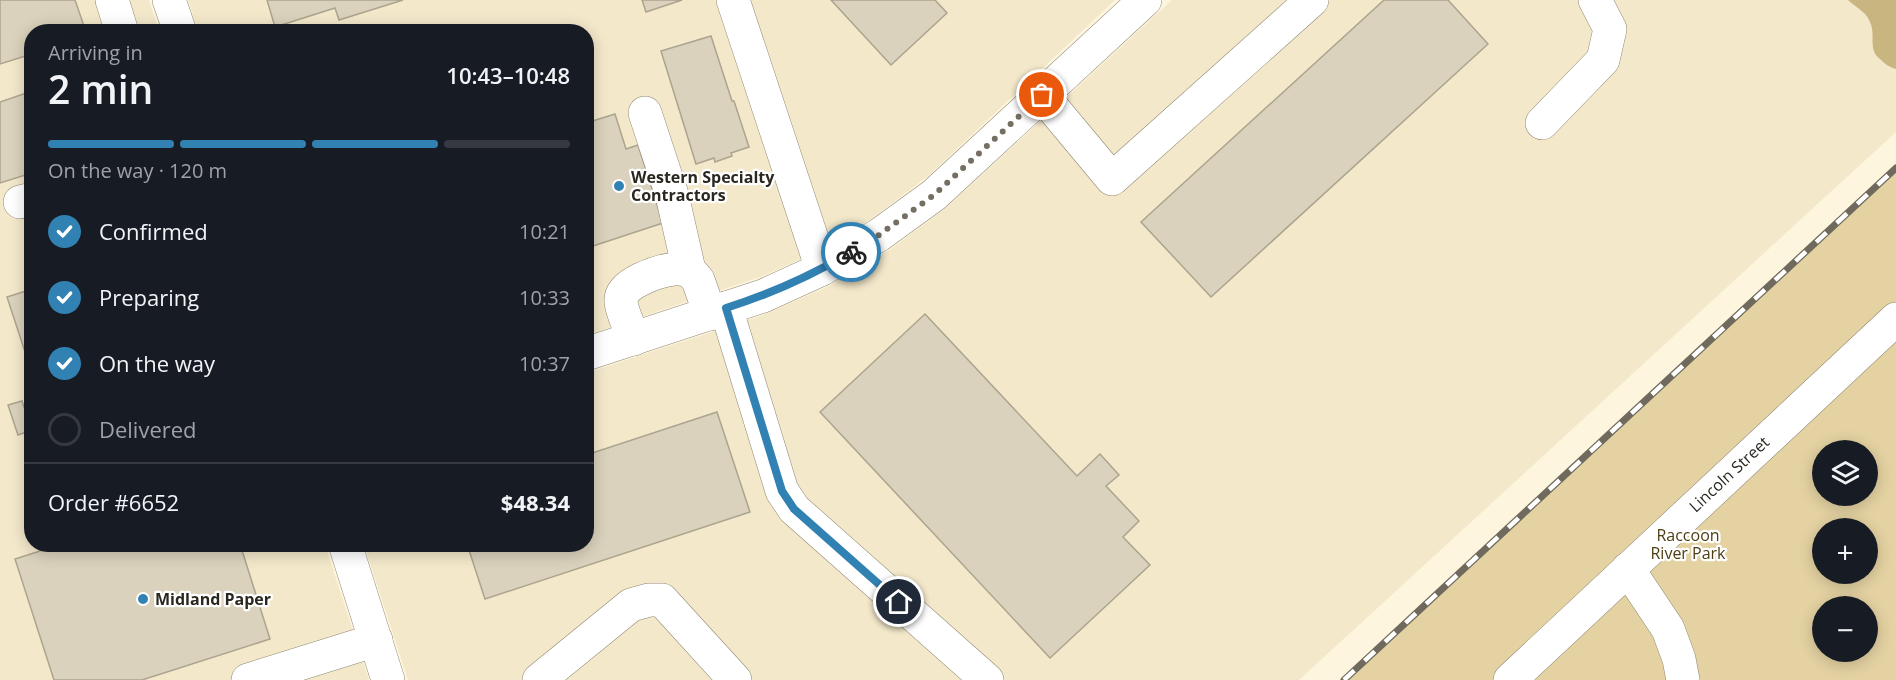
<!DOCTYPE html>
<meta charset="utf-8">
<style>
:root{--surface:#171b24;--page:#242831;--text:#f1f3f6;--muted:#9ea1a6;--line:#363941;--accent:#3281b3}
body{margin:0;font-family:"Open Sans",sans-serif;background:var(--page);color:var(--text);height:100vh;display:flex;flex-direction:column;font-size:22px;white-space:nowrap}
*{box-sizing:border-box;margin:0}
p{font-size:20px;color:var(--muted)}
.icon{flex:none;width:33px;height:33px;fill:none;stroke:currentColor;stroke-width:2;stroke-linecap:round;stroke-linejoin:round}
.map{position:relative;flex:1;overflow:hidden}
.drawer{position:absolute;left:24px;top:24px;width:570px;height:528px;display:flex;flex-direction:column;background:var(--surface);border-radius:24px;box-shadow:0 3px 15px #0003}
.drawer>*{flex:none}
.buttons{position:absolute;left:1812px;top:440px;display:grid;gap:12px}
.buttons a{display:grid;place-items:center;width:66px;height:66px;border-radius:50%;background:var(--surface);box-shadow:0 3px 15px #0003;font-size:30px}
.pin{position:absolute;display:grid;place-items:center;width:51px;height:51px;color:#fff;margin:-26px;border:3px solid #fff;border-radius:50%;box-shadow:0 2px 6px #0007}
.courier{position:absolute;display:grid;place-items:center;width:60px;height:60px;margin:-30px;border:4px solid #3281b3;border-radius:50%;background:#fff;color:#222;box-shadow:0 2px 8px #0007}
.overview em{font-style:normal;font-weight:600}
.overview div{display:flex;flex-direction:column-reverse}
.overview{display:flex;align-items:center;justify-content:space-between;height:102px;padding:0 24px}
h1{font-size:39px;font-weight:600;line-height:45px}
.bar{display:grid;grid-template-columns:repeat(4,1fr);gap:9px 6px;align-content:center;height:72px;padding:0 24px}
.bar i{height:8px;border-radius:4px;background:var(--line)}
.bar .selected{background:var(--accent)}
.bar p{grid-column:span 4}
.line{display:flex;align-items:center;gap:15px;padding:0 24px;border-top:2px solid var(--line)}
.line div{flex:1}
ol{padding:0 24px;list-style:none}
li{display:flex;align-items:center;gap:18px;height:66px}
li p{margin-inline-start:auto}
li .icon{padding:6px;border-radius:50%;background:var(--accent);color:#fff;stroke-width:4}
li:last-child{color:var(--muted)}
li i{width:33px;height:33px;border:3px solid var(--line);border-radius:50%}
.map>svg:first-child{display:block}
</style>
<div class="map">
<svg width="1896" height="680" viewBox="0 0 1896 680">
<rect width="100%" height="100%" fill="#fdf5de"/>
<g fill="#f3e8ca">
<path d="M0 0H149L159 31 32 32V544L325 545 369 680H0Z"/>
<path d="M188 0H1115L928 176 871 219 803 258 763 276 587 335 586 32 198 31Z"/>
<path d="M1172 0H1896V132L1299 680H408L364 545 586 544 587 373 763 315 829 286 891 249 948 206Z"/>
</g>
<path fill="#e4d2a2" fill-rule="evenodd" d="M1896 168V680H1344ZM1822 450H1868V495H1822ZM1822 528H1868V573H1822ZM1822 606H1868V651H1822Z"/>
<path fill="#c9b580" d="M1848 0H1896V69C1889 67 1885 64 1880 59 1867 49 1877 34 1869 20 1866 12 1854 6 1848 0Z"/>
<g fill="#dad2bc" stroke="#aca48f" stroke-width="1.5">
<path d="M0 0H75L86 32H32V54L0 64Z"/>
<path d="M267 0H403L339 20 335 8 275 27Z"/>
<path d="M642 0H682L646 12Z"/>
<path d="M831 0H935L947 13 891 65Z"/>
<path d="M1384 0H1448L1488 44 1211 297 1141 222Z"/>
<path d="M711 36 732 101H734L749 147 731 153 732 156 715 162 714 158 696 164 661 51Z"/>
<path d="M32 91V173L0 183V102Z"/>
<path d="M615 114 626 149 638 145 663 223 590 247 586 236V123Z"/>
<path d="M32 289V357L27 358 7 297Z"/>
<path d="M925 314 1077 476 1100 454 1119 475 1106 486 1139 521 1123 537 1150 565 1050 658 820 412Z"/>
<path d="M22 401 32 430 18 435 8 405Z"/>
<path d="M717 412 750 512 485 599 467 544H586V455Z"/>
<path d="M62 544H240L270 639 142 680H54L15 559Z"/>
</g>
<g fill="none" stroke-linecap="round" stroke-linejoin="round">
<defs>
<g id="minor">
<path d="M112 0 122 32"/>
<path d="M169 0 180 32"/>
<path d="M733 0 822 269"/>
<path d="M1042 95 1112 179 1312 0"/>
<path d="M645 113 672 195 689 270"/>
<path d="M1542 123 1603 60 1610 29 1595 0"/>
<path d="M20 202 32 199"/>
<path d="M726 308 782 491 794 509 987 680"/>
<path d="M634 339C630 329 622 312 621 302 619 283 659 271 674 269 679 268 684 270 689 270L698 280 710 314"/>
<path d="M586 354 763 296 822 269 879 235 934 195 1145 0"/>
<path d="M345 544 388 680"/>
<path d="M1628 569 1668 629 1679 659 1683 680"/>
<path d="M248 680 376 640"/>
<path d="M539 680 631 605 649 600H662L735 680"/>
<path d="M1510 680 1896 319"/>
</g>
</defs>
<use href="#minor" stroke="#8f8773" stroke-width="34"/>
<use href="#minor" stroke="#fff" stroke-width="33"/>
<defs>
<path id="rail" d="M1344 680 1896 168"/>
</defs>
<use href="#rail" stroke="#6f6a5d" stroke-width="7"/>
<use href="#rail" stroke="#fff" stroke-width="4.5" stroke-dasharray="14" stroke-linecap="butt"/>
</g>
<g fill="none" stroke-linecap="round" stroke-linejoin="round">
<path stroke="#746f62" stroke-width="6" stroke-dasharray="0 10.8" d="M851 252 879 235 934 195 1042 95"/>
<path stroke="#3281b3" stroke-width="8" d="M851 252C811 276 770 294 726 308L782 491 794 509 899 602"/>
</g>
<g fill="#3281b3" stroke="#fff" stroke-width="2">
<circle cx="619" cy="186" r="6"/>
<circle cx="143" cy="599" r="6"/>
</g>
<g text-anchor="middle" stroke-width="4.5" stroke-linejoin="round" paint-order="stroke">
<g font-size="16" font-weight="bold" fill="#2a271f" stroke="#fff" text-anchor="start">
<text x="631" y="183">Western Specialty<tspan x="631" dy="18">Contractors</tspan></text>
<text x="155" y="605">Midland Paper</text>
</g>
<g font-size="16" fill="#2a271f" stroke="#fff">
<text transform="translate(1729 474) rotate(-43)" y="6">Lincoln Street</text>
</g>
<g font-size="16" fill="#4c3d13" stroke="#fff">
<text x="1688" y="541">Raccoon<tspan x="1688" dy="18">River Park</tspan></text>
</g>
</g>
</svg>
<div class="buttons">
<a><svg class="icon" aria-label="layers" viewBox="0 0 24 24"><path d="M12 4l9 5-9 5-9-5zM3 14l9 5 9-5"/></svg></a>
<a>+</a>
<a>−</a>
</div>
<div class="pin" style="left:1042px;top:95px;background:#ea580c"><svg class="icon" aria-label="bag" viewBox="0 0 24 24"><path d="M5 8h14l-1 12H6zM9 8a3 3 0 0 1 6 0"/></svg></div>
<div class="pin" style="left:899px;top:602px;background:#1f2937"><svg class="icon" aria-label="home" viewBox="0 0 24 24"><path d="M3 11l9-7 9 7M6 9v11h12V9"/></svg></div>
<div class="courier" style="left:851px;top:252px"><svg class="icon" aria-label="bike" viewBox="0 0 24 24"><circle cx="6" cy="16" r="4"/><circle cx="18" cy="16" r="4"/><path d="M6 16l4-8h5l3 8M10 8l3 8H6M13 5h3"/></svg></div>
<section class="drawer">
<div class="overview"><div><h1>2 min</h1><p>Arriving in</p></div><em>10:43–10:48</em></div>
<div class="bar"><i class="selected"></i><i class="selected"></i><i class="selected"></i><i></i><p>On the way · 120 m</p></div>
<ol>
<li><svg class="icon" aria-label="check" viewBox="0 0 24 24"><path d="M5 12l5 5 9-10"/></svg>Confirmed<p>10:21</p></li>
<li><svg class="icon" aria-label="check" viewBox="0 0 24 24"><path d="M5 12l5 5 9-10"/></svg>Preparing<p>10:33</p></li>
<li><svg class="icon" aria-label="check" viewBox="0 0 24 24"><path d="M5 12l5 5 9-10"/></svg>On the way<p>10:37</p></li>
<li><i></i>Delivered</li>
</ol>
<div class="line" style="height:78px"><div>Order #6652</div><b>$48.34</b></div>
</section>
</div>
